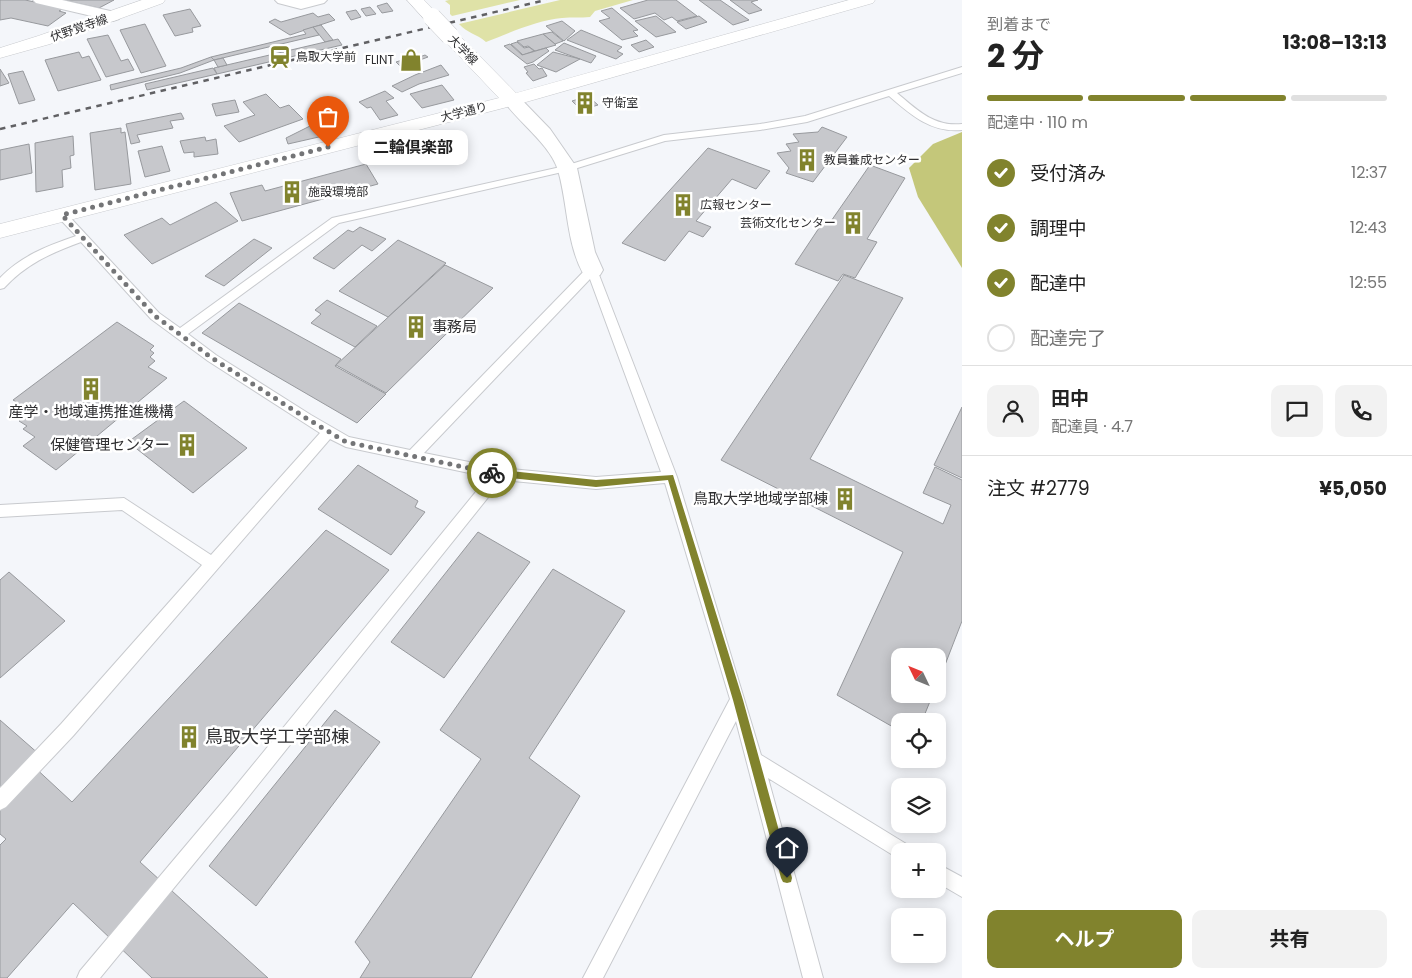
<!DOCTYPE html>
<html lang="ja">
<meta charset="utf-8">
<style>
:root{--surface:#fff;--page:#f2f2f2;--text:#222;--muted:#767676;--line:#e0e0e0;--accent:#81832d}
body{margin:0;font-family:Poppins,"Noto Sans JP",sans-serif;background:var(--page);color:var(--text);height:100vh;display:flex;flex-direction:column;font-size:19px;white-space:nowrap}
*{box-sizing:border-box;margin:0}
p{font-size:16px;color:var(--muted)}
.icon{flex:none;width:28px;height:28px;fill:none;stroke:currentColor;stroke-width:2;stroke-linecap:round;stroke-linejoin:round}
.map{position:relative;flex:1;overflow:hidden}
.sheet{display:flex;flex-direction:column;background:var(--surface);width:450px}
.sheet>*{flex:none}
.needle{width:32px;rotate:313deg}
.buttons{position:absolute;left:891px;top:648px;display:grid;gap:10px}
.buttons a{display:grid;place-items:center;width:55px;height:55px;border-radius:10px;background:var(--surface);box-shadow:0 2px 12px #0003;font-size:25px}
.pin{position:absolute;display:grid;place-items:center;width:42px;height:42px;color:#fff;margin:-51px -21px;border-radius:50% 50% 50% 0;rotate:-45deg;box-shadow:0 0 5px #0007}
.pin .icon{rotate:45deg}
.courier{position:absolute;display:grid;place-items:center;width:50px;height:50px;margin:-25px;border:4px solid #81832d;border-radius:50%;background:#fff;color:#222;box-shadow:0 1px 6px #0007}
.bubble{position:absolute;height:35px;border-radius:10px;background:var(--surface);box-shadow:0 2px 12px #0003;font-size:16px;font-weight:700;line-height:35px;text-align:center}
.headline em{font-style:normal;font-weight:700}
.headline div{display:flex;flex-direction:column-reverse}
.headline{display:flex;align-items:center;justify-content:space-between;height:85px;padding:0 25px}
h1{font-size:32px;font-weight:700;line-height:38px}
.bar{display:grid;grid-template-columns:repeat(4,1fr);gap:8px 5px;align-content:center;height:60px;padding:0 25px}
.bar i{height:6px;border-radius:4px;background:var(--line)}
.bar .on{background:var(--accent)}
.bar p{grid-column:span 4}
.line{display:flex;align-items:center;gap:12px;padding:0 25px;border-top:1px solid var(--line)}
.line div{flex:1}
.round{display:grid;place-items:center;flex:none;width:52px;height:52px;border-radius:10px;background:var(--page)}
ol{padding:0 25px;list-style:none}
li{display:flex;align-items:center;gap:15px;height:55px}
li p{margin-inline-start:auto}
li .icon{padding:5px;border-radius:50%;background:var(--accent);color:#fff;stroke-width:4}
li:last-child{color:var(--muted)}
li i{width:28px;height:28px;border:2px solid var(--line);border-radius:50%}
.button{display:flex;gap:10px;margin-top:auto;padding:10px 25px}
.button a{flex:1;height:58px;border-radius:10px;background:var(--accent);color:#fff;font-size:20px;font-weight:700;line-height:58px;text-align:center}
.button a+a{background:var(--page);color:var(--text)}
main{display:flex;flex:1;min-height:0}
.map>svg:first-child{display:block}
</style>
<main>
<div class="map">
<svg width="962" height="978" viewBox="0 0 962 978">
<rect width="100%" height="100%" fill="#f4f6fa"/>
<g fill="#dfe2a7">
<path d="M449 0H520L452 16 450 14V5L445 1Z"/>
<path d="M560 0H633L595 11 590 17C580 18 572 17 562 18 538 20 509 33 486 42 477 34 467 33 459 24Z"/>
</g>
<path fill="#c4c77a" d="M962 132V268L918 197 909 168 933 144Z"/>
<g fill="#c7c8cc" stroke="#97999d">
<path d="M0 0H25L64 8 59 11 66 13 48 26 11 18 0 20Z"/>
<path d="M114 0 99 8 67 1 68 0Z"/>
<path d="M648 0H676L697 16 677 21 672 17 664 20 655 13 634 19 620 8Z"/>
<path d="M699 0H720L749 20 733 25Z"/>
<path d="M730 0H758L751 2 762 10 749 14Z"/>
<path d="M387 3 393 11 382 13 377 6Z"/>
<path d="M370 7 376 14 366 16 361 9Z"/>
<path d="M612 8 638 30 633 31 638 36 622 40 599 21 610 18 601 11Z"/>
<path d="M190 9 201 26 192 28 193 32 175 36 163 15Z"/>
<path d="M356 10 361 17 351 20 346 12Z"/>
<path d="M313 13 318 17 329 14 335 20 290 35 269 22 275 19 281 22Z"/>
<path d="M656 16 676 32 656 37 635 21Z"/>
<path d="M699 16 707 22 686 29 677 22Z"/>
<path d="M562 21 575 31 564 41 546 26Z"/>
<path d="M145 24 166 66 141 73 120 30Z"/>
<path d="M321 25 333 40 325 42 313 27Z"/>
<path d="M313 27 319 35 214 60 211 57 306 34 303 30Z"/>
<path d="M581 30 622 47 617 51 623 54 616 59 567 40Z"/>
<path d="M552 32 563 41 555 44 543 34Z"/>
<path d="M543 34 556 45 535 51 528 46 524 47 517 41Z"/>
<path d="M108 35 121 61 128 59 134 70 106 77 87 39Z"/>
<path d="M338 39 342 45 217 74 214 68Z"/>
<path d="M646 40 654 47 639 52 631 45Z"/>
<path d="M517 42 524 48 529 47 534 51 523 55 511 44Z"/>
<path d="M564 43 596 56 591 63 555 50Z"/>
<path d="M510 44 522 55 546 48 549 51 533 62 527 64 504 46Z"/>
<path d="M79 52 82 58 89 56 101 80 58 91 45 60Z"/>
<path d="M553 52 580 59 556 72 537 65Z"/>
<path d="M425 55 428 57 401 67 396 62 415 56 417 58Z"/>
<path d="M211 57 214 60 180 73 111 90 110 85 181 68Z"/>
<path d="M223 58 227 65 218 67 214 60Z"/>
<path d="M534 64 539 69 542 68 547 76 533 81 526 73 528 72 524 67Z"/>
<path d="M441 65 449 75 419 84 402 92 392 86 415 75Z"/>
<path d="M213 68 217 74 147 90 145 84Z"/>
<path d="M0 69 9 83 0 86Z"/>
<path d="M23 71 35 100 19 104 8 74Z"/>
<path d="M442 85 454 100 422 108 410 94Z"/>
<path d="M385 91 394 98 386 101 398 115 380 120 371 107 367 108 359 102Z"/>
<path d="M266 94 280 108 289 105 303 119 239 142 224 126 255 115 243 102Z"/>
<path d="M588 96 598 105 581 110 572 101Z"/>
<path d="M235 100 239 112 216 116 212 104Z"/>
<path d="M181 113 184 119 170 121 173 128 137 135 140 142 131 144 126 124Z"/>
<path d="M324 119 332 134 288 144 286 138Z"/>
<path d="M822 127 847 137 813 182 786 173 789 168 777 153 791 151 786 144 799 142 793 134 818 132Z"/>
<path d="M121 128V133L125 132 131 184 95 190 90 133Z"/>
<path d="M73 136 74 155 70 156 71 168 62 170 63 187 36 192 35 143Z"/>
<path d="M205 137 206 141 216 139 218 154 194 157V152L184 153 180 141Z"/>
<path d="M29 144 32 173 0 180V150Z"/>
<path d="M162 146 170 171 145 177 138 151Z"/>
<path d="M708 148 770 171 756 189 732 179 696 221 711 227 703 237 689 231 665 261 622 243Z"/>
<path d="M366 164 378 184 242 221 230 193 262 185 265 191Z"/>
<path d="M870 165 905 178 867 239 877 242 855 278 843 274 838 281 795 264 823 222 829 224Z"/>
<path d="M216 202 238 221 152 264 124 235 162 218 170 225Z"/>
<path d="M360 227 386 239 372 251 362 245 334 269 313 258 348 230 353 232Z"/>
<path d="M254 239 272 248 224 286 205 276Z"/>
<path d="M398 240 446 263 388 317 339 291Z"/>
<path d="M445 265 493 288 386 393 336 365Z"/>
<path d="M844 275 903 298 810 459 943 524 951 505 923 493 935 467 962 480V621L938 683V656H900V694H933L922 721H900V731L837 695 903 552 721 460Z"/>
<path d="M327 300 377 326 355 347 311 323 321 314 315 310Z"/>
<path d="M239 303 341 359 335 366 386 394 357 423 202 333Z"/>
<path d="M117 322 154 346 150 350 154 353 150 357 155 361 148 367 167 378 56 470 23 446 35 437 23 429 27 426 19 421 21 419 16 414 25 407 13 400Z"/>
<path d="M184 401 247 448 193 493 128 442Z"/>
<path d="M962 407V478L934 465Z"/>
<path d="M358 465 418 501 415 507 425 512 391 555 318 509Z"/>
<path d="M326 530 389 570 140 862 268 978H152L73 903 7 978H0V845L6 839 0 834V720L40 755 31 764 72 802Z"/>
<path d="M478 532 530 562 444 678 391 642Z"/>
<path d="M553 569 625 611 529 758 580 796 471 978H360L370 962 355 942 481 759 440 730Z"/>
<path d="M9 572 65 621 0 678V580Z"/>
<path d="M335 710 380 742 256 906 209 866Z"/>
</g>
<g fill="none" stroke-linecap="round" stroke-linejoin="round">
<defs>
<g id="lane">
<path d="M962 67V73L897 93C917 110 934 127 962 124V130C931 133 911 115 889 96L807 122 760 130 665 141 571 170 339 223 188 334 216 355 311 415 349 437 410 450 588 267H596L677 477 761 755 908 845 911 851H900V859L896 857 768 778 823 978H803L736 721 603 978H583L730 699 665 483 596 489 502 480 237 811 100 978H77L80 971 225 799 488 477 346 447 330 439 73 736 6 807 0 810V788L61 724 202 565 122 510 0 517V505L124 498 211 555 320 433 208 361 151 319 81 242C51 253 26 264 4 288L0 289V278C21 256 47 246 76 236L58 217 57 215 58 213H66L159 313 180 328 332 218 565 166 664 135 760 124 805 116ZM590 279 661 472 596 477 499 468 424 453Z"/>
<path d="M938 864 962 877V897L938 883Z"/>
</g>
<g id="street">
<path d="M33 0H62L119 13 121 16 119 19 113 21 36 3Z"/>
<path d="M275 0H327L324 3 301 9 278 3Z"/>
<path d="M512 95 518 96 550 129 577 168 595 252 603 270 600 275 592 277 584 275C566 244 568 204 558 170 550 144 518 122 503 100L506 96Z"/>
</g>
<g id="secondary">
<path d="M142 0H165L163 3 50 44 0 58V48L38 36Z"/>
<path d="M407 0H424L440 17 438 21H426Z"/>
<path d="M849 0H875L873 3 519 104 0 238V224L499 98 444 40 442 36 444 32H456L516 93Z"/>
</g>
</defs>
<use href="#lane" stroke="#c8cace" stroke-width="2"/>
<use href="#street" stroke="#c8cace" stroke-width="2"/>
<use href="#secondary" stroke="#c8cace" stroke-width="1"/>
<use href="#lane" fill="#fff" fill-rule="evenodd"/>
<use href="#street" fill="#fff" fill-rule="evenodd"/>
<use href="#secondary" fill="#fff" fill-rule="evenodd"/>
<path stroke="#616164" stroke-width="2.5" stroke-dasharray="5.5 5.5" stroke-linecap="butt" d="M0 129 546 0"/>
<defs>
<path id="secondary-bridge" d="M432 17 450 36"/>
</defs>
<use href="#secondary-bridge" stroke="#c8cace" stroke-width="19" stroke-linecap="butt"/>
<use href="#secondary-bridge" stroke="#fff" stroke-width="18"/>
</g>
<path fill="#81832d" d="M492 469 596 480 673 475 743 700 792 878 791 882 787 883 783 882 781 878 733 700 668 480 596 487 492 476 488 473Z"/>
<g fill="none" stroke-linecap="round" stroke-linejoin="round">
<path stroke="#747577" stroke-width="5" stroke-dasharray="0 9" d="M328 147 62 215 155 316 212 358 306 418 346 442 492 473"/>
</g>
<defs>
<symbol id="station-bare" viewBox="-9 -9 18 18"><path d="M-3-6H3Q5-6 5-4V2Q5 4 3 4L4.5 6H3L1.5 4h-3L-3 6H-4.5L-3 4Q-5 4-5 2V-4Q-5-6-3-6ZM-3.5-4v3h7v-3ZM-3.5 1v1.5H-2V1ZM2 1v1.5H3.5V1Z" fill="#81832d" stroke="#fff" stroke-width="2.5" paint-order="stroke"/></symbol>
<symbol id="shop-bare" viewBox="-9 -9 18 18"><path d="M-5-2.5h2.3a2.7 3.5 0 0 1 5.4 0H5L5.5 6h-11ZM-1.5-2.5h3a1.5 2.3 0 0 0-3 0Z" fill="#81832d" stroke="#fff" stroke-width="2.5" paint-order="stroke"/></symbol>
<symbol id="building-bare" viewBox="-9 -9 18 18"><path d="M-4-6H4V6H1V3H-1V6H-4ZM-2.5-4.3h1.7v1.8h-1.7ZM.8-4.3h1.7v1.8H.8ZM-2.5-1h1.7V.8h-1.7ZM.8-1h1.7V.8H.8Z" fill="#81832d" stroke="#fff" stroke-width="2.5" paint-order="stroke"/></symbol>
</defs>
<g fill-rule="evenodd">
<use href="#station-bare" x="264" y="41" width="32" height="32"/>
<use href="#shop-bare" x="395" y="44" width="32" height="32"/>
<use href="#building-bare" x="569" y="87" width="32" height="32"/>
<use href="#building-bare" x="791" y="144" width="32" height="32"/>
<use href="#building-bare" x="276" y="176" width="32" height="32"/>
<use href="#building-bare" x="667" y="189" width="32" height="32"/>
<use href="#building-bare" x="837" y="207" width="32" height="32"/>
<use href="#building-bare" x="400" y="311" width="32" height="32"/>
<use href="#building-bare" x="75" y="373" width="32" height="32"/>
<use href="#building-bare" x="171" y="429" width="32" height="32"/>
<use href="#building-bare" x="829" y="483" width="32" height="32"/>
<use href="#building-bare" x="173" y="721" width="32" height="32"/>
</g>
<g text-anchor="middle" stroke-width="5" stroke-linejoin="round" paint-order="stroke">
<g font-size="12" fill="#2f2f31" stroke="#fff">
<text transform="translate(79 28) rotate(-19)" y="4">伏野覚寺線</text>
<text transform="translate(463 50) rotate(46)" y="4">大学線</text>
<text transform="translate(464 112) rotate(-14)" y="4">大学通り</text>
</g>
<g font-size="12" fill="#2f2f31" stroke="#fff" text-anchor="start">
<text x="296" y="61">鳥取大学前</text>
<text x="394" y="64" text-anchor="end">FLINT</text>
<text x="602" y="107">守衛室</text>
<text x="824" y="164">教員養成センター</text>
<text x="308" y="196">施設環境部</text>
<text x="700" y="209">広報センター</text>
<text x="836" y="227" text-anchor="end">芸術文化センター</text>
</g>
<g font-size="15" fill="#2f2f31" stroke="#fff" text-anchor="end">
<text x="432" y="332" text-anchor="start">事務局</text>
<text x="91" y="417" text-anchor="middle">産学・地域連携推進機構</text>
<text x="170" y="450">保健管理センター</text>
<text x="828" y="504">鳥取大学地域学部棟</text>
</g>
<g font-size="18" fill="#2f2f31" stroke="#fff" text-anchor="start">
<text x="205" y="743">鳥取大学工学部棟</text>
</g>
</g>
</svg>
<div class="buttons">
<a><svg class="needle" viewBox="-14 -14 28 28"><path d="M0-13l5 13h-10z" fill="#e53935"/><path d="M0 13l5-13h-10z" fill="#767676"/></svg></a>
<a><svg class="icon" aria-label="locate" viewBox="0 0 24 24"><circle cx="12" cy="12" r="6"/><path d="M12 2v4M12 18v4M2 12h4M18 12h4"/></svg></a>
<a><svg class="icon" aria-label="layers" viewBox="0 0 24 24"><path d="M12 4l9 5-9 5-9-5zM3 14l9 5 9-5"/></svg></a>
<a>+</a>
<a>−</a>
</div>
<div class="pin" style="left:328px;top:147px;background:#ea580c"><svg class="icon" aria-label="bag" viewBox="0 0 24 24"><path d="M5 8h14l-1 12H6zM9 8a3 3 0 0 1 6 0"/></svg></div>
<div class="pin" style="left:787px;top:878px;background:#1f2937"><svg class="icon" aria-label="home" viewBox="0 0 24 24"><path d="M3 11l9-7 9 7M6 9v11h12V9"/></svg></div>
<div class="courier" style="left:492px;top:473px"><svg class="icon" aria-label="bike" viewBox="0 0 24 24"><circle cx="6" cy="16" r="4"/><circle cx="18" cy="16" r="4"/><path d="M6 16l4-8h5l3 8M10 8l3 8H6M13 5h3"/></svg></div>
<div class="bubble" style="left:358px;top:130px;width:110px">二輪倶楽部</div>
</div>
<section class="sheet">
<div class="headline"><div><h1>2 分</h1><p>到着まで</p></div><em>13:08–13:13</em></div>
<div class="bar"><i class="on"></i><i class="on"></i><i class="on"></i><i></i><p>配達中 · 110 m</p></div>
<ol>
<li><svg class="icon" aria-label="check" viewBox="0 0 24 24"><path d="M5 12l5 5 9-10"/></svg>受付済み<p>12:37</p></li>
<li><svg class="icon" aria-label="check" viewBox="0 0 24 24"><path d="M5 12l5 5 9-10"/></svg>調理中<p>12:43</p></li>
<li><svg class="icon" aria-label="check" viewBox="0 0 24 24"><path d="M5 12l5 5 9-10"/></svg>配達中<p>12:55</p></li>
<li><i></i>配達完了</li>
</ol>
<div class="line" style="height:90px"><a class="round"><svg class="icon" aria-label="person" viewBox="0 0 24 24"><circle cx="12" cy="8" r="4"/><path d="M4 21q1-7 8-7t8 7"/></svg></a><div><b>田中</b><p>配達員 · 4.7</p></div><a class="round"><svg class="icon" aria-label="chat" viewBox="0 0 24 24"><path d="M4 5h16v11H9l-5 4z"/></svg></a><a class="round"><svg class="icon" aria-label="phone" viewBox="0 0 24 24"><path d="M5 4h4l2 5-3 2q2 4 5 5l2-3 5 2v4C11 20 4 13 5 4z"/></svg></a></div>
<div class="line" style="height:65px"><div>注文 #2779</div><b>¥5,050</b></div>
<div class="button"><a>ヘルプ</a><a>共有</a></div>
</section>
</main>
